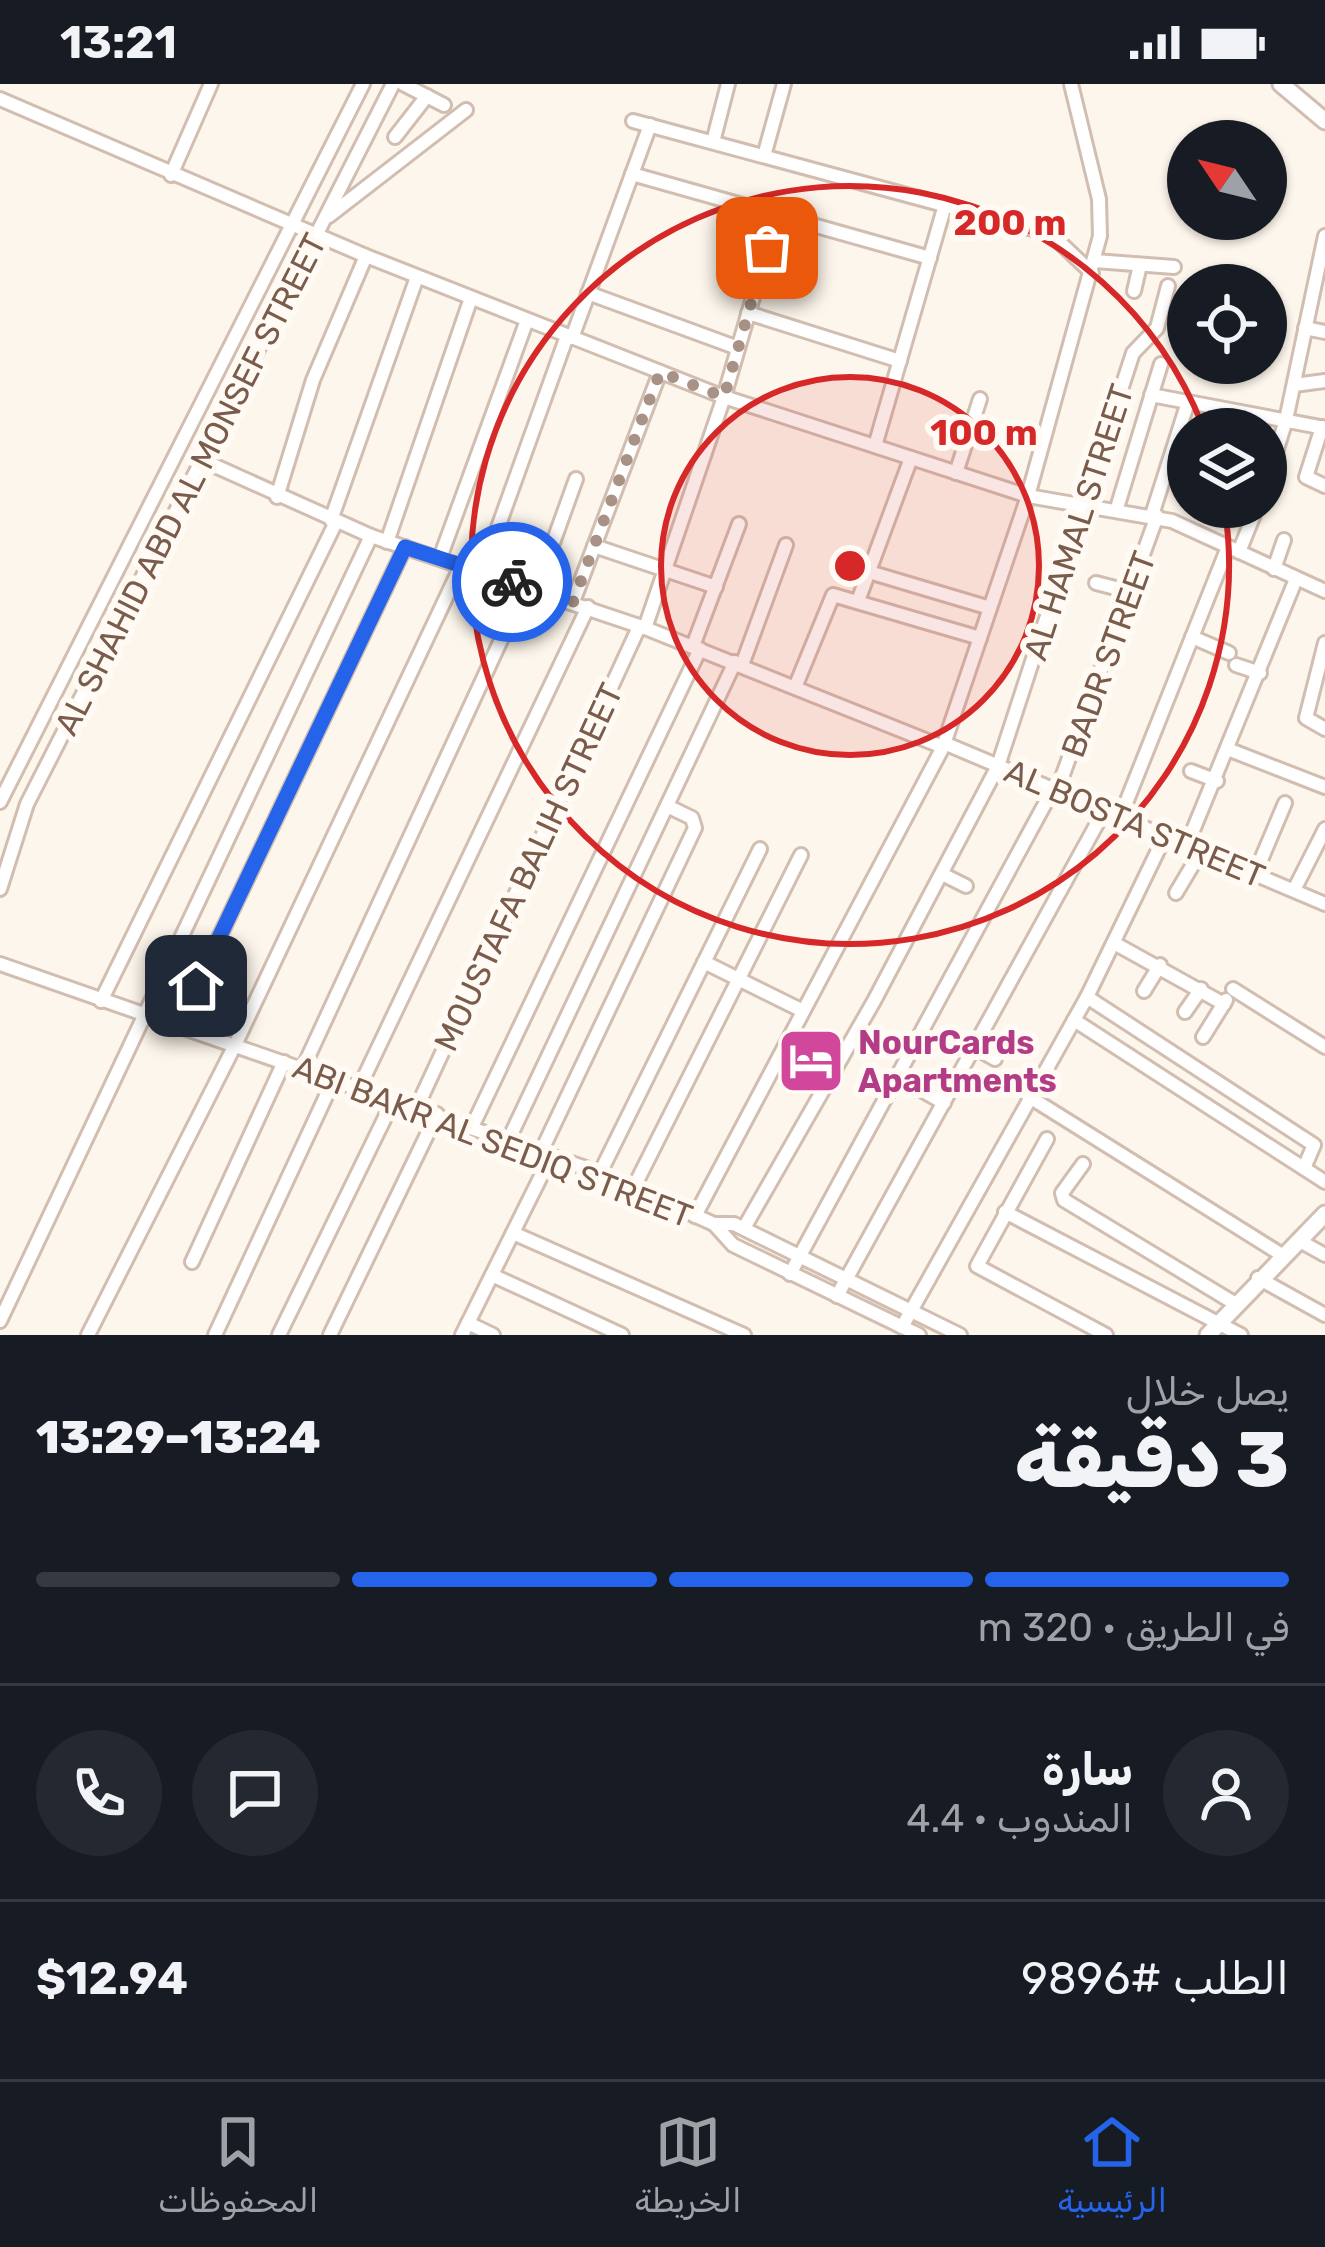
<!DOCTYPE html>
<html lang="ar">
<meta charset="utf-8">
<style>
:root{--surface:#171b24;--page:#242831;--text:#f1f3f6;--muted:#9ea1a6;--line:#363941;--accent:#2563eb}
body{margin:0;font-family:Rubik,"Noto Naskh Arabic",sans-serif;background:var(--page);color:var(--text);direction:rtl;height:100vh;display:flex;flex-direction:column;font-size:45px;white-space:nowrap}
*{box-sizing:border-box;margin:0}
p{font-size:39px;color:var(--muted)}
.icon{flex:none;width:66px;height:66px;fill:none;stroke:currentColor;stroke-width:2;stroke-linecap:round;stroke-linejoin:round}
.map{position:relative;height:1251px;overflow:hidden;direction:ltr}
.sheet{display:flex;flex-direction:column;background:var(--surface);flex:1}
.sheet>*{flex:none}
.needle{width:78px;rotate:305deg}
.fabs{position:absolute;left:1167px;top:36px;display:grid;gap:24px}
.fabs a{display:grid;place-items:center;width:120px;height:120px;border-radius:50%;background:var(--surface);box-shadow:0 3px 9px #0004;font-size:60px}
.pin{position:absolute;display:grid;place-items:center;width:102px;height:102px;color:#fff;margin:-51px;border-radius:24px;box-shadow:0 6px 18px #0006}
.courier{position:absolute;display:grid;place-items:center;width:120px;height:120px;margin:-60px;border:9px solid #2563eb;border-radius:50%;background:#fff;color:#222;box-shadow:0 3px 15px #0007}
.headline em{font-style:normal;font-weight:800}
.headline div{display:flex;flex-direction:column-reverse}
.headline{display:flex;align-items:center;justify-content:space-between;height:204px;padding:0 36px}
h1{font-size:78px;font-weight:800;line-height:90px}
.bar{display:grid;grid-template-columns:repeat(4,1fr);gap:18px 12px;align-content:center;height:144px;padding:0 36px}
.bar i{height:15px;border-radius:9px;background:var(--line)}
.bar .current{background:var(--accent)}
.bar p{grid-column:span 4}
.line{display:flex;align-items:center;gap:30px;padding:0 36px;border-top:3px solid var(--line)}
.line div{flex:1}
.round{display:grid;place-items:center;flex:none;width:126px;height:126px;border-radius:63px;background:var(--page)}
.status{display:flex;justify-content:space-between;align-items:center;height:84px;padding:0 60px;background:var(--surface);direction:ltr}
.status svg{height:33px;fill:currentColor}
.tab-bar{display:flex;justify-content:space-around;align-items:center;height:168px;border-top:3px solid var(--line);background:var(--surface);font-size:33px;color:var(--muted)}
.tab-bar a{display:grid;justify-items:center;gap:6px}
.tab-bar .current{color:var(--accent)}
.map>svg:first-child{display:block}
</style>
<div class="status"><b>13:21</b><svg viewBox="0 0 49 12"><path d="M0 12V9h3v3zM5 12V6h3v6zM10 12V3h3v9zM15 12V0h3v12zM26 1h20v11H26zM47 4h2v5h-2z"/></svg></div>
<div class="map">
<svg width="1325" height="1251" viewBox="0 0 1325 1251">
<rect width="100%" height="100%" fill="#fdf6ec"/>
<g fill="none" stroke-linecap="round" stroke-linejoin="round">
<defs>
<g id="minor">
<path d="M403 0 444 21"/>
<path d="M0 15 366 172 724 313 1028 412 1172 437 1325 507"/>
<path d="M633 37 1051 150 1092 189"/>
<path d="M395 53 427 12"/>
<path d="M713 58 728 0"/>
<path d="M764 72 784 0"/>
<path d="M632 90 930 174"/>
<path d="M171 91 211 0"/>
<path d="M329 132 466 26"/>
<path d="M1095 177 1174 183"/>
<path d="M1134 207 1140 181"/>
<path d="M588 209 738 264"/>
<path d="M748 229 900 277"/>
<path d="M1305 244 1325 248"/>
<path d="M572 254 650 41"/>
<path d="M1294 301 1325 297"/>
<path d="M1151 311 1325 344"/>
<path d="M1322 343 1306 393 1325 402"/>
<path d="M875 362 945 121"/>
<path d="M204 377 371 452 645 544 943 663"/>
<path d="M956 389 980 315"/>
<path d="M1266 400 1286 336 1325 152"/>
<path d="M277 413 313 296 366 172"/>
<path d="M1117 424 1161 280"/>
<path d="M1152 431 1188 318"/>
<path d="M331 436 417 193"/>
<path d="M387 458 471 214"/>
<path d="M594 462 716 503"/>
<path d="M1239 468 1257 423"/>
<path d="M440 474 527 236"/>
<path d="M1274 485 1284 456"/>
<path d="M482 488 567 252"/>
<path d="M869 488 990 524"/>
<path d="M1096 499 1131 508"/>
<path d="M536 506 576 395"/>
<path d="M858 517 911 374"/>
<path d="M573 518 660 288"/>
<path d="M645 544 724 313 777 131"/>
<path d="M1192 553 1229 569"/>
<path d="M1325 559 1306 634 1325 645"/>
<path d="M693 562 739 440"/>
<path d="M742 581 786 461"/>
<path d="M1236 581 1260 589"/>
<path d="M796 601 833 511 980 554"/>
<path d="M944 659 1325 820"/>
<path d="M1230 666 1325 703"/>
<path d="M1191 687 1217 697"/>
<path d="M1057 707 1157 432"/>
<path d="M0 718 363 0"/>
<path d="M1120 734 1228 463"/>
<path d="M1187 761 1296 495"/>
<path d="M942 790 966 802"/>
<path d="M1255 790 1285 719"/>
<path d="M0 805 27 720 393 0"/>
<path d="M1294 806 1325 745"/>
<path d="M1176 809 1201 767"/>
<path d="M1114 859 1224 920"/>
<path d="M704 878 803 927"/>
<path d="M0 880 600 1089 714 1140H734L960 1251"/>
<path d="M1233 905 1325 963"/>
<path d="M1144 907 1160 881"/>
<path d="M1087 913 1314 1061 1304 1084"/>
<path d="M101 917 336 438"/>
<path d="M1185 928 1201 905"/>
<path d="M1074 936 1325 1098"/>
<path d="M177 942 405 463"/>
<path d="M1203 953 1226 916"/>
<path d="M974 963 995 975"/>
<path d="M303 984 526 502"/>
<path d="M359 1004 588 523"/>
<path d="M923 1007 944 1019"/>
<path d="M1028 1012 1282 1171"/>
<path d="M417 1023 639 543"/>
<path d="M472 1043 700 565"/>
<path d="M1047 1055 977 1182 1106 1251"/>
<path d="M508 1057 735 578"/>
<path d="M541 1068 695 744 692 734 667 722"/>
<path d="M1083 1080 1062 1109 1064 1116 1234 1219"/>
<path d="M600 1089 760 765"/>
<path d="M634 1103 801 771"/>
<path d="M1005 1128 1241 1251"/>
<path d="M695 1132 943 663 1028 412 1100 152 1099 115 1071 0"/>
<path d="M714 1140 733 1161 919 1251"/>
<path d="M744 1144 874 917 998 682 1133 269 1157 244 1168 202"/>
<path d="M513 1149 744 1251"/>
<path d="M1298 1156 1325 1171"/>
<path d="M192 1178 284 978"/>
<path d="M790 1190 1053 705"/>
<path d="M492 1191 622 1251"/>
<path d="M1258 1194 1325 1231"/>
<path d="M837 1212 1104 727"/>
<path d="M0 1237 371 452"/>
<path d="M468 1239 493 1251"/>
<path d="M902 1243 1087 913 1165 752"/>
<path d="M88 1251 235 961 461 482"/>
<path d="M215 1251 334 995"/>
<path d="M279 1251 394 1015"/>
<path d="M330 1251 437 1030"/>
<path d="M462 1251 551 1072"/>
</g>
<g id="tertiary">
<path d="M1281 0 1325 37"/>
<path d="M1208 1251 1325 1130"/>
</g>
</defs>
<use href="#minor" stroke="#d1beb0" stroke-width="18"/>
<use href="#tertiary" stroke="#d1beb0" stroke-width="21"/>
<use href="#minor" stroke="#fff" stroke-width="12"/>
<use href="#tertiary" stroke="#fff" stroke-width="15"/>
</g>
<g fill="none" stroke-linecap="round" stroke-linejoin="round">
<path stroke="#a89285" stroke-width="12" stroke-dasharray="0 21.6" d="M512 498 573 518 660 288 724 313 767 164"/>
<path stroke="#2563eb" stroke-width="15" d="M196 902 405 463 512 498"/>
</g>
<circle cx="850" cy="482" r="189" fill="#d62828" fill-opacity=".12"/>
<g fill="none" stroke="#d62828" stroke-width="6">
<circle cx="850" cy="482" r="189"/>
<path d="M1225 426A379 379 0 1 1 1203 343"/>
</g>
<defs>
<symbol id="hotel-square" viewBox="-11 -11 22 22"><rect x="-9" y="-9" width="18" height="18" rx="4" fill="#d1479c" stroke="#fffaf3"/><path d="M-6-4.5h1.5V1H6V5H4.5V3h-9V5H-6ZM-4 0a1.8 1.8 0 1 1 3.6 0ZM.5 0V-2.5h3Q6-2.5 6 0Z" fill="#fff"/></symbol>
</defs>
<g fill-rule="evenodd">
<use href="#hotel-square" x="773" y="939" width="76" height="76"/>
</g>
<g text-anchor="middle" stroke-width="12" stroke-linejoin="round" paint-order="stroke">
<g font-size="33" fill="#7a5c4d" stroke="#fffaf3">
<text transform="translate(190 400) rotate(-63)" y="12">AL SHAHID ABD AL MONSEF STREET</text>
<text transform="translate(1078 438) rotate(-72)" y="12">AL HAMAL STREET</text>
<text transform="translate(1108 570) rotate(-70)" y="12">BADR STREET</text>
<text transform="translate(1135 739) rotate(23)" y="12">AL BOSTA STREET</text>
<text transform="translate(528 783) rotate(-65)" y="12">MOUSTAFA BALIH STREET</text>
<text transform="translate(493 1057) rotate(21)" y="12">ABI BAKR AL SEDIQ STREET</text>
</g>
<g font-size="33" font-weight="bold" fill="#b23c85" stroke="#fffaf3" text-anchor="start">
<text x="858" y="970">NourCards<tspan x="858" dy="38">Apartments</tspan></text>
</g>
</g>
<circle cx="850" cy="482" r="18" fill="#d62828" stroke="#fffaf3" stroke-width="6"/>
<g font-size="36" text-anchor="middle" font-weight="bold" fill="#d62828" stroke="#fffaf3" stroke-width="12" stroke-linejoin="round" paint-order="stroke">
<text x="1010" y="151">200 m</text>
<text x="984" y="361">100 m</text>
</g>
</svg>
<div class="fabs">
<a><svg class="needle" viewBox="-14 -14 28 28"><path d="M0-13l5 13h-10z" fill="#e53935"/><path d="M0 13l5-13h-10z" fill="#9ea1a6"/></svg></a>
<a><svg class="icon" aria-label="locate" viewBox="0 0 24 24"><circle cx="12" cy="12" r="6"/><path d="M12 2v4M12 18v4M2 12h4M18 12h4"/></svg></a>
<a><svg class="icon" aria-label="layers" viewBox="0 0 24 24"><path d="M12 4l9 5-9 5-9-5zM3 14l9 5 9-5"/></svg></a>
</div>
<div class="pin" style="left:767px;top:164px;background:#ea580c"><svg class="icon" aria-label="bag" viewBox="0 0 24 24"><path d="M5 8h14l-1 12H6zM9 8a3 3 0 0 1 6 0"/></svg></div>
<div class="pin" style="left:196px;top:902px;background:#1f2937"><svg class="icon" aria-label="home" viewBox="0 0 24 24"><path d="M3 11l9-7 9 7M6 9v11h12V9"/></svg></div>
<div class="courier" style="left:512px;top:498px"><svg class="icon" aria-label="bike" viewBox="0 0 24 24"><circle cx="6" cy="16" r="4"/><circle cx="18" cy="16" r="4"/><path d="M6 16l4-8h5l3 8M10 8l3 8H6M13 5h3"/></svg></div>
</div>
<section class="sheet">
<div class="headline"><div><h1>3 دقيقة</h1><p>يصل خلال</p></div><em>13:24–13:29</em></div>
<div class="bar"><i class="current"></i><i class="current"></i><i class="current"></i><i></i><p>في الطريق · 320 m</p></div>
<div class="line" style="height:216px"><a class="round"><svg class="icon" aria-label="person" viewBox="0 0 24 24"><circle cx="12" cy="8" r="4"/><path d="M4 21q1-7 8-7t8 7"/></svg></a><div><b>سارة</b><p>المندوب · 4.4</p></div><a class="round"><svg class="icon" aria-label="chat" viewBox="0 0 24 24"><path d="M4 5h16v11H9l-5 4z"/></svg></a><a class="round"><svg class="icon" aria-label="phone" viewBox="0 0 24 24"><path d="M5 4h4l2 5-3 2q2 4 5 5l2-3 5 2v4C11 20 4 13 5 4z"/></svg></a></div>
<div class="line" style="height:156px"><div>الطلب #9896</div><b>$12.94</b></div>
</section>
<nav class="tab-bar">
<a class="current"><svg class="icon" aria-label="home" viewBox="0 0 24 24"><path d="M3 11l9-7 9 7M6 9v11h12V9"/></svg>الرئيسية</a>
<a><svg class="icon" aria-label="map" viewBox="0 0 24 24"><path d="M3 6l6-2 6 2 6-2v14l-6 2-6-2-6 2zM9 4v14M15 6v14"/></svg>الخريطة</a>
<a><svg class="icon" aria-label="saved" viewBox="0 0 24 24"><path d="M7 4h10v16l-5-4-5 4z"/></svg>المحفوظات</a>
</nav>
